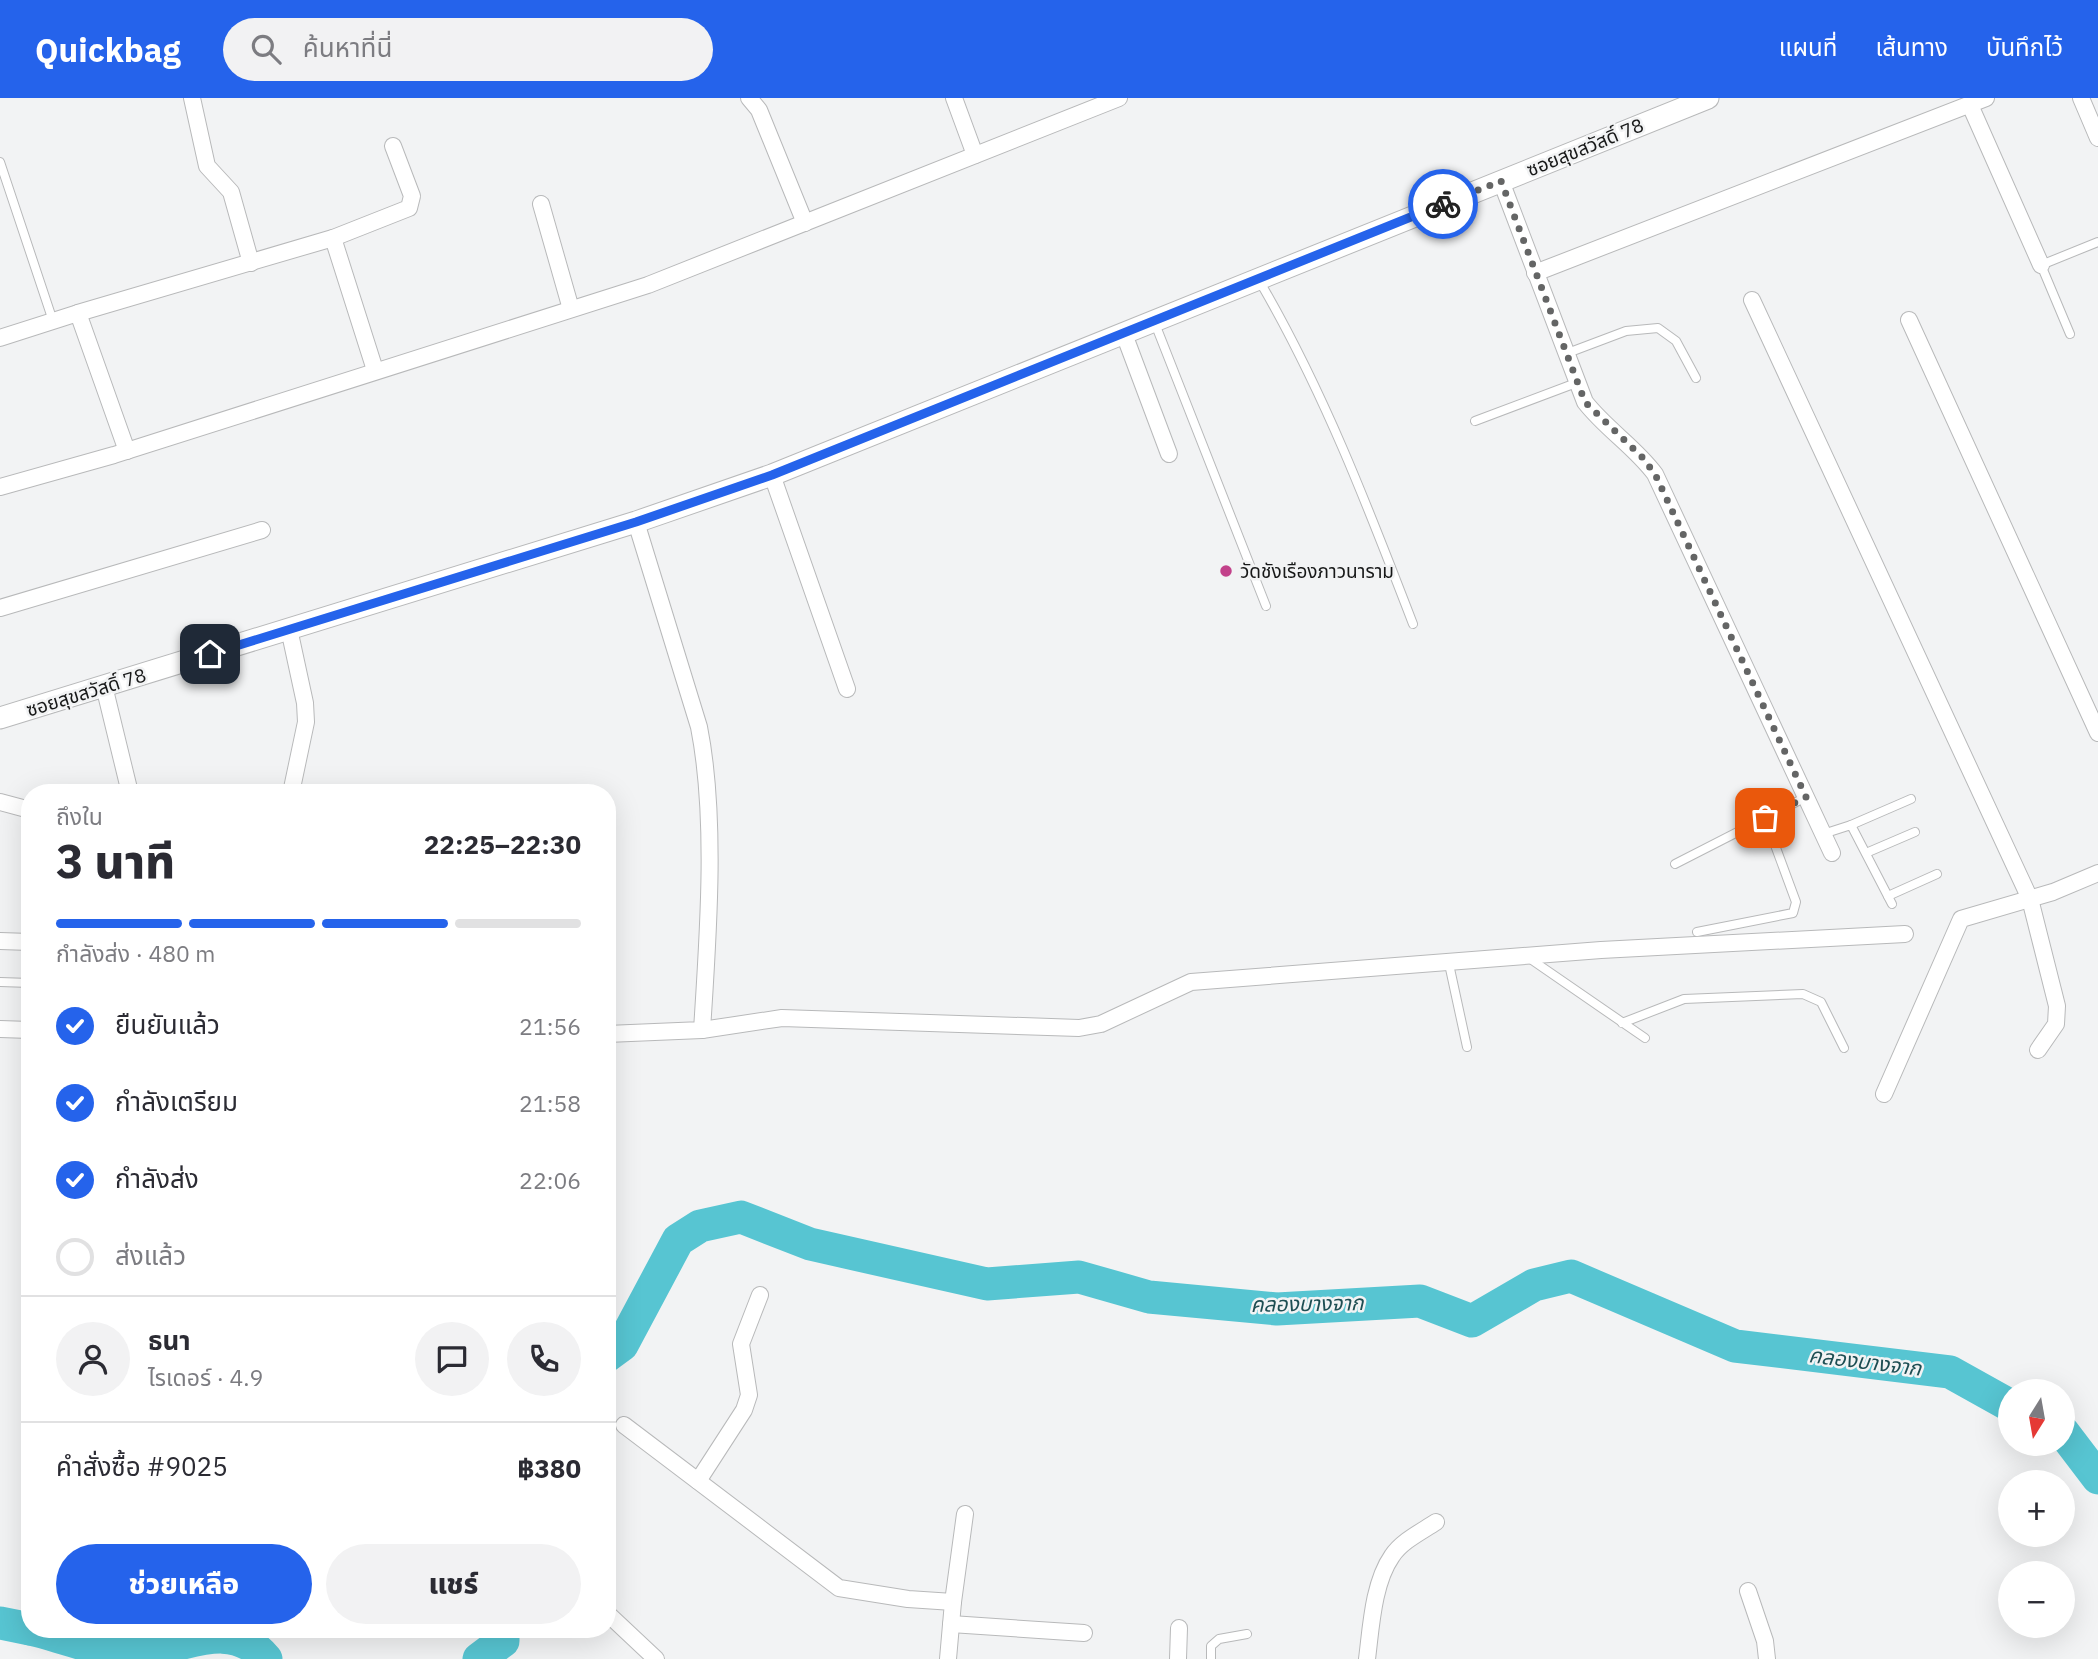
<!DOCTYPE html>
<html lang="th">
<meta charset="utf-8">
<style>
:root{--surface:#fff;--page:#f2f2f3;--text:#2b2b33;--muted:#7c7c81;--line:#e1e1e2;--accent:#2563eb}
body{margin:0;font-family:"IBM Plex Sans","Noto Sans Thai",sans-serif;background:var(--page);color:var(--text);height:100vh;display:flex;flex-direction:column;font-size:26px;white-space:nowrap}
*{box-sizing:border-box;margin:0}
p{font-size:23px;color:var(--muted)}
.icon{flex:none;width:38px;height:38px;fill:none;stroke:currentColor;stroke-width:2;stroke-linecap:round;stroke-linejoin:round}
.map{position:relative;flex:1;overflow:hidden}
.side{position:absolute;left:21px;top:686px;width:595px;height:854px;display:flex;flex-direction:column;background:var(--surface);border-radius:28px;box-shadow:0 7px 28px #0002}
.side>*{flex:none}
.needle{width:46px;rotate:191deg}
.tools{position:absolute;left:1998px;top:1281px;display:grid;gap:14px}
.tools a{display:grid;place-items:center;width:77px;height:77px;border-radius:50%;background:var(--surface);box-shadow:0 7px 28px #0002;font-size:35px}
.pin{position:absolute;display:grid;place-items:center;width:60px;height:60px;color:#fff;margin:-30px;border-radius:14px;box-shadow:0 4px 10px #0006}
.courier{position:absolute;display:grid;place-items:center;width:70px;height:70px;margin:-35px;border:5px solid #2563eb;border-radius:50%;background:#fff;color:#222;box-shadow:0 2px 9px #0007}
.headline em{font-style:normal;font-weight:800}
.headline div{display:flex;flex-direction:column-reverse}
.headline{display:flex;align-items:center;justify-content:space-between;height:119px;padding:0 35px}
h1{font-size:46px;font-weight:800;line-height:52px}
.bar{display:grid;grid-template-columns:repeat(4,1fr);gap:10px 7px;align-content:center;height:84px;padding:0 35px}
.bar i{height:9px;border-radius:5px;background:var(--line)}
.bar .selected{background:var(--accent)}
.bar p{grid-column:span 4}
.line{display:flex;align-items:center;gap:18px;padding:0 35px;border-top:2px solid var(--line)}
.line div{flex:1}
.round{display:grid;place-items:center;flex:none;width:74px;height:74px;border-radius:37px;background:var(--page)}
ol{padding:0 35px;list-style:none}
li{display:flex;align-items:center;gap:21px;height:77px}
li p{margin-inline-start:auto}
li .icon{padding:7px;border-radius:50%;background:var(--accent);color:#fff;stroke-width:4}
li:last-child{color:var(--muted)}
li i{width:38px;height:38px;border:4px solid var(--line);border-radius:50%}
.action{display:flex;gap:14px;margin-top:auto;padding:14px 35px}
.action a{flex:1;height:80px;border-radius:42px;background:var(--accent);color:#fff;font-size:28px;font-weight:800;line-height:80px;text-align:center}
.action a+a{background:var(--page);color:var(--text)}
header{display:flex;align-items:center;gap:42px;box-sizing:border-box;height:98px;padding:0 35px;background:var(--accent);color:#fff}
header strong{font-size:33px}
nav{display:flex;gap:38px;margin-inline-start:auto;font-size:24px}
.search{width:490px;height:63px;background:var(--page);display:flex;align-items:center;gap:18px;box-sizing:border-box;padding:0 24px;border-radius:38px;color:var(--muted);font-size:26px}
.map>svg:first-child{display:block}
</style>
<header>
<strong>Quickbag</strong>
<div class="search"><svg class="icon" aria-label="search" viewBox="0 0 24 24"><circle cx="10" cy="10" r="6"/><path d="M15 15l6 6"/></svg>ค้นหาที่นี่</div>
<nav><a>แผนที่</a><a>เส้นทาง</a><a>บันทึกไว้</a></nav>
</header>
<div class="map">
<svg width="2098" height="1561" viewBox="0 0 2098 1561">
<rect width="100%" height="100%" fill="#f2f3f4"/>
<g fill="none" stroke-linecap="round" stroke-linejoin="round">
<g stroke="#57c5d2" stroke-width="33">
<path d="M607 1258 622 1247 678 1142 700 1128 741 1119 810 1146 987 1186 1079 1179 1149 1199 1277 1211 1420 1203 1472 1223 1534 1187 1571 1178 1735 1248 1950 1274 2011 1308"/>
<path d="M2063 1334 2098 1380"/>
<path d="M0 1525 30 1531"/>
<path d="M30 1531C53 1536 112 1557 130 1556 176 1554 229 1516 266 1561"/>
<path d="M479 1561 503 1543V1531"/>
</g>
<defs>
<g id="service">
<path d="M0 64 53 223"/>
<path d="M1260 184C1323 292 1368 409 1413 526"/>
<path d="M1154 223 1266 508"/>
<path d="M2070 236 2041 167 2098 144"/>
<path d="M1565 256 1626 233 1658 230 1676 243 1696 280"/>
<path d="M1475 323 1576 285"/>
<path d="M1851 727 1911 701"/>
<path d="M1823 736 1851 727 1892 806"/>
<path d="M1866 755 1915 734"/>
<path d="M1675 766 1806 699"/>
<path d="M1888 798 1937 776"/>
<path d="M1697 834 1793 815 1796 804 1765 720"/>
<path d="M1529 860 1645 940"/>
<path d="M1449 866 1467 949"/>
<path d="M0 884 30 885"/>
<path d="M1622 925 1684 901 1803 896 1821 904 1844 950"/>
<path d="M1211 1561V1548L1219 1541 1247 1536"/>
</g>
<g id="minor">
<path d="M192 0 207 68 231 94 251 165"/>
<path d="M749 0 759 12 805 125"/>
<path d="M954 0 975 57"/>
<path d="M2081 0 2098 40"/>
<path d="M1970 7 2041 167"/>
<path d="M1501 83 1585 304C1606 331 1635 349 1655 376L1832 755"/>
<path d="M541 106 571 211"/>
<path d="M333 140 409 110 412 98 393 48"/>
<path d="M1535 175 1986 0"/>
<path d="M1752 202 2030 801 2057 908 2056 926 2038 952"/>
<path d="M78 215 333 140 375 272"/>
<path d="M1909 222 2098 635"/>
<path d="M1124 236 1169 356"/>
<path d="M0 240 78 215 127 353"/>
<path d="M772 377 847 591"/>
<path d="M0 389 114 357 648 187 1119 0"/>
<path d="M0 510 262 432"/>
<path d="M289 531 305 605 306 624 291 695"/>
<path d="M104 588 130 695"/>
<path d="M0 704 30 712"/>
<path d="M0 843 30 844"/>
<path d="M0 931 30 932"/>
<path d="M702 932 782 920 1079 930 1101 926 1191 884 1601 852 1905 836"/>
<path d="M607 936 702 932C708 838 717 720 699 629L636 424"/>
<path d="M1884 996 1961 821 2053 794 2098 775"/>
<path d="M624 1327 839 1490 908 1501 953 1504 948 1561"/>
<path d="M698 1383 744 1312 749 1297 741 1246 760 1197"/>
<path d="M1748 1493 1765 1543 1767 1561"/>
<path d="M953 1504 965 1416"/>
<path d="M607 1515 656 1561"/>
<path d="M951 1526 1084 1535"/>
<path d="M1178 1561 1179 1530"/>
<path d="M1367 1561C1371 1530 1373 1485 1392 1458 1402 1443 1421 1434 1436 1424"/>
</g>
<path id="tertiary" d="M0 620 636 424 772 377 1708 0"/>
</defs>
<use href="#service" stroke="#b8b9ba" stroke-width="10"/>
<use href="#minor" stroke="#b8b9ba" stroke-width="18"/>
<use href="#tertiary" stroke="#b8b9ba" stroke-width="23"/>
<use href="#service" stroke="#fff" stroke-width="8"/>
<use href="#minor" stroke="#fff" stroke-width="16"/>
<use href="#tertiary" stroke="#fff" stroke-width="21"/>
</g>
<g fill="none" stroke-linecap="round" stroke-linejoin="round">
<path stroke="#646565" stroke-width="7" stroke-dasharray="0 12.6" d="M1443 106 1501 83 1585 304 1642 359 1655 376 1806 699 1765 720"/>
<path stroke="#2563eb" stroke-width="9" d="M210 556 636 424 772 377 1443 106"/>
</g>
<circle fill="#c2418a" stroke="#f2f3f4" stroke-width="2.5" cx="1226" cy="473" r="7"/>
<g text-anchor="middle" stroke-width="5" stroke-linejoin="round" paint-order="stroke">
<g font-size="19" fill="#171818" stroke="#f2f3f4">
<text transform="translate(1585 49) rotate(-22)" y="7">ซอยสุขสวัสดิ์ 78</text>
<text transform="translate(86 594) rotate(-17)" y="7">ซอยสุขสวัสดิ์ 78</text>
</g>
<g font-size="19" fill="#171818" stroke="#f2f3f4" text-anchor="start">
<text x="1240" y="480">วัดชังเรืองภาวนาราม</text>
</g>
<g font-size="21" font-style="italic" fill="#1d4e53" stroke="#f2f3f4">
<text transform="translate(1307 1206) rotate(-1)" y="7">คลองบางจาก</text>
<text transform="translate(1865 1264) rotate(7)" y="7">คลองบางจาก</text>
</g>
</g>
</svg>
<div class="tools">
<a><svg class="needle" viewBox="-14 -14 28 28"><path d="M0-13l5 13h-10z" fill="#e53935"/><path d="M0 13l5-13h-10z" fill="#7c7c81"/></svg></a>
<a>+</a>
<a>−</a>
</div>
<div class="pin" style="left:1765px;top:720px;background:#ea580c"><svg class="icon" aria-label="bag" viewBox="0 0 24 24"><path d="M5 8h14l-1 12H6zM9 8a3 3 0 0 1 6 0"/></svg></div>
<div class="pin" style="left:210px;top:556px;background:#1f2937"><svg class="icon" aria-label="home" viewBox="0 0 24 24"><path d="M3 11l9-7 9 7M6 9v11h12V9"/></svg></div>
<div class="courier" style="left:1443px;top:106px"><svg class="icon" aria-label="bike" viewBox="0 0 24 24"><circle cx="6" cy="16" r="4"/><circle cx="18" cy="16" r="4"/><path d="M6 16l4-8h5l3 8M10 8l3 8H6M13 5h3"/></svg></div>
<section class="side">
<div class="headline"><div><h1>3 นาที</h1><p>ถึงใน</p></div><em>22:25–22:30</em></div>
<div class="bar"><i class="selected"></i><i class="selected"></i><i class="selected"></i><i></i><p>กำลังส่ง · 480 m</p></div>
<ol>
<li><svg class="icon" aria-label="check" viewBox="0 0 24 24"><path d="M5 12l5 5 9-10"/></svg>ยืนยันแล้ว<p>21:56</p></li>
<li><svg class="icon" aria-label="check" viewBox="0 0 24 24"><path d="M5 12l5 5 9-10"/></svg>กำลังเตรียม<p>21:58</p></li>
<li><svg class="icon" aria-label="check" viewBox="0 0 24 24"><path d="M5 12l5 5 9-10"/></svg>กำลังส่ง<p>22:06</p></li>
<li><i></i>ส่งแล้ว</li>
</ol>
<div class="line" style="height:126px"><a class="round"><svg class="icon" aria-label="person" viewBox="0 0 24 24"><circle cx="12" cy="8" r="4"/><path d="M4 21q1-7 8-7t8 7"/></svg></a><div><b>ธนา</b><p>ไรเดอร์ · 4.9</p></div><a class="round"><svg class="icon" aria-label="chat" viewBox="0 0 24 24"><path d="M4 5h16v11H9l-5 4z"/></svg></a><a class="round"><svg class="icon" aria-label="phone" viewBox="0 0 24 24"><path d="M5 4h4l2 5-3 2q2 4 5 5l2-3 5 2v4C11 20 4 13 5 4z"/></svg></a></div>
<div class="line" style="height:91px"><div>คำสั่งซื้อ #9025</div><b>฿380</b></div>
<div class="action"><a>ช่วยเหลือ</a><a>แชร์</a></div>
</section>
</div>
